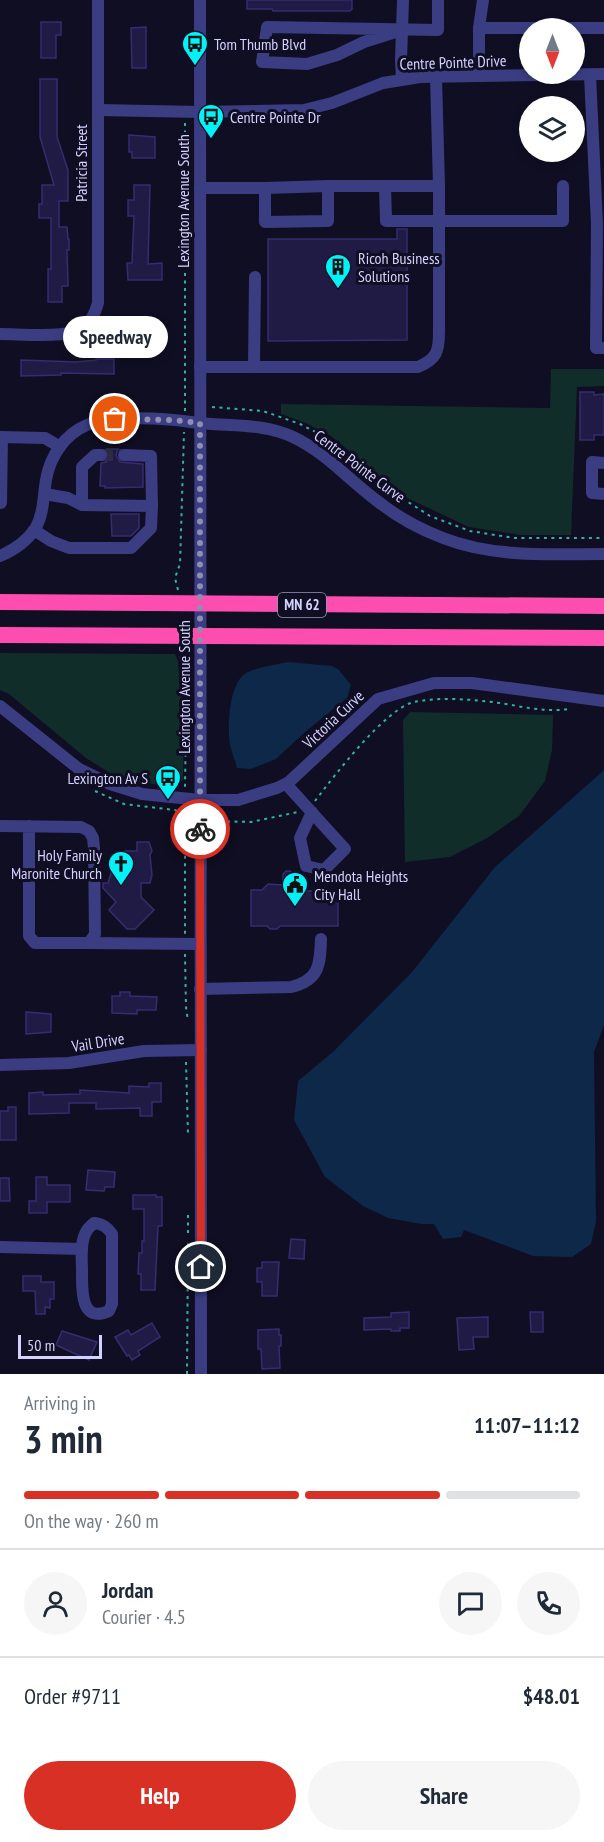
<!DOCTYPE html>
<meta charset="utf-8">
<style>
:root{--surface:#fff;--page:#f6f6f7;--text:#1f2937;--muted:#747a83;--line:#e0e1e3;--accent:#d93025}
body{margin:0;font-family:"PT Sans Narrow",sans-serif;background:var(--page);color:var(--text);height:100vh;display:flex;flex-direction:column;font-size:22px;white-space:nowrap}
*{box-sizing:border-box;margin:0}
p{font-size:20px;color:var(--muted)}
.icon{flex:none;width:33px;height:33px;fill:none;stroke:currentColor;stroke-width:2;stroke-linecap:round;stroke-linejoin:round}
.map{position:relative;height:1374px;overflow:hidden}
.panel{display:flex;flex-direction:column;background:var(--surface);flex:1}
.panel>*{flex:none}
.needle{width:39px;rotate:180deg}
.tools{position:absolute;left:519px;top:18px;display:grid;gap:12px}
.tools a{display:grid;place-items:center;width:66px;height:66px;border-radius:50%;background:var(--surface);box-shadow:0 3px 9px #0003;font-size:30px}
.scale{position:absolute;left:18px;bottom:15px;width:84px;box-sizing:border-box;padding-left:6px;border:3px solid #d3d1fe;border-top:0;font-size:16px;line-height:21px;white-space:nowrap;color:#d3d1fe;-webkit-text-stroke:4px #100e23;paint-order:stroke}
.pin{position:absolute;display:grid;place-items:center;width:51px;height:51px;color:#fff;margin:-26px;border:3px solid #fff;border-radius:50%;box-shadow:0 2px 6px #0007}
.courier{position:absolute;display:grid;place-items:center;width:60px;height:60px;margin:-30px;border:4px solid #d93025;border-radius:50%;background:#fff;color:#222;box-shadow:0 2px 8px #0007}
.bubble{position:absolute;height:42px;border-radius:21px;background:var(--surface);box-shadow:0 3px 9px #0003;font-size:20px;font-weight:700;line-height:42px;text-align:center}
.overview em{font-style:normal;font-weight:700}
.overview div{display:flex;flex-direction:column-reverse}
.overview{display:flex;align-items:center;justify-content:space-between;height:102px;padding:0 24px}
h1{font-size:39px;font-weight:700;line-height:45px}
.bar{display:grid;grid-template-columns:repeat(4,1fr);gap:9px 6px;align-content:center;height:72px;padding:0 24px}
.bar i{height:8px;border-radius:4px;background:var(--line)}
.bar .on{background:var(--accent)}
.bar p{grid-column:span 4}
.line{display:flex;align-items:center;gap:15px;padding:0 24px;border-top:2px solid var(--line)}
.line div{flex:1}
.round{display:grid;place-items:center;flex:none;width:63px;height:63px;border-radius:32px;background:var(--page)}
.action{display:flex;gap:12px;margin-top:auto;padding:12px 24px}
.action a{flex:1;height:69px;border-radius:36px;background:var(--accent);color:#fff;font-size:24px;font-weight:700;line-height:69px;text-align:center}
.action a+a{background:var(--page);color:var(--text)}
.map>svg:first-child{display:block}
</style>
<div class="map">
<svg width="604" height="1374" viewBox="0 0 604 1374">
<rect width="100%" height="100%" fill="#100e23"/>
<g fill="#112d2a">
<path d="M551 369H604V386L577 387 571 535H521L469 527 405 497 331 436 306 423 281 414V404L550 408Z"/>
<path d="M0 653 175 654 178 662 184 723 183 780 175 784 160 785 130 780 110 773 86 758 9 694 0 690Z"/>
<path d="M410 712 553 715 552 750 545 781 519 816 487 838 450 857 405 862 403 720Z"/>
</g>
<g fill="#0d2848">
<path d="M288 662 332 666 339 670 351 685 347 698 305 732 276 759 251 769 237 768C235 760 232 753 230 745 227 727 229 683 246 673 258 667 275 665 288 662Z"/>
<path d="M604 770V1025L594 1052 596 1221 591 1244 572 1257 533 1256 464 1230 461 1237 443 1239 434 1224H421L388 1218 363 1206 325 1177 294 1120 298 1081 334 1051 412 972 495 867Z"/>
</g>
<g fill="#201b44" stroke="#352d70" stroke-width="1.5">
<path d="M247 0H352V9L350 11H273L272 9H247Z"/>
<path d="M41 22H61V35H56V58H41Z"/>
<path d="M146 27V68H132L131 28Z"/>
<path d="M40 79H57V137L68 170V201H59V227H67L68 239H69V250H67L68 286H62V302H48V269H51V218H39V204H42V185H54L40 137Z"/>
<path d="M129 135 155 137V158H132V152H129Z"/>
<path d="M134 185H150L148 264 162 263V280H128L127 263H132L134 216H128V200H134Z"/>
<path d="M397 229H407V340L268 341V239H397Z"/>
<path d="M96 359H114V374L61 373V375L21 376V360L76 362 96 360Z"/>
<path d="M580 392H594V395L604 394V435H594V440H580Z"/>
<path d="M107 449H118L116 455 120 462 143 464V487L105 488V486H100L101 463 106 462 109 456Z"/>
<path d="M111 514H139V528L131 536H112Z"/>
<path d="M137 842H149L152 851 150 855 152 875 150 883H141V897L154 910 135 929H127L109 910 116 902 103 888V883H108L113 867 122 866V858H125V851H137Z"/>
<path d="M286 871H290L293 874V891H338V926H280L277 929H270L267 926H251V890H262L268 884 283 885V874Z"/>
<path d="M120 992H130V996L157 997 156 1010H137V1014L112 1013V996H120Z"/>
<path d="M26 1012 51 1014V1032L26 1034Z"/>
<path d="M149 1083H161V1102H152V1116H140V1108L96 1109V1103H69V1113L29 1114V1093L43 1092V1095L80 1094V1090L129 1093V1086L149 1087Z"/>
<path d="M8 1107H16V1140H0V1111H8Z"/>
<path d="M88 1170 115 1172 114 1187H105L104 1191 86 1190Z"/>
<path d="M36 1177H47V1185H70V1202H47V1213H29V1201H36Z"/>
<path d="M0 1178H9L10 1201H0Z"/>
<path d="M133 1195H156V1197H162V1226H158L155 1290H141V1274H138L139 1253H142V1241H144V1209H133Z"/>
<path d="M291 1239 305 1240 304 1259 289 1258Z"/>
<path d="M262 1262H279L277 1296H262V1282H257V1268H262Z"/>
<path d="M23 1276H41V1282H54V1299H50V1308L45 1307V1314H36L35 1291H23Z"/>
<path d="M409 1312V1328H400V1331H391V1329L364 1330V1318L391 1317V1313Z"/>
<path d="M530 1312H543V1332H531Z"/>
<path d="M488 1317V1337H473L474 1349 459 1350 457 1318Z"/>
<path d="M152 1323 160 1337 138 1351 140 1355 132 1360 129 1355 127 1356 115 1337 128 1330 131 1335Z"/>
<path d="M279 1329V1335H281V1346H279L280 1368 262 1369 261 1349H258V1330Z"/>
<path d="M62 1331 97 1342 89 1360 56 1345Z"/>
</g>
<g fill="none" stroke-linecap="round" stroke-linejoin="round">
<path stroke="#2d2b44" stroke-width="12" stroke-dasharray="12 6" stroke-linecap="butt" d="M101 455H124"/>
<g stroke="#30b3a2" stroke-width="2" stroke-dasharray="3 4.5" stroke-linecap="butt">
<path d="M185 123V411"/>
<path d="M212 407 263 411 300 424 331 440 394 493 430 516 470 531 514 538H604"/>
<path d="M178 590 175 578 180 564 184 432"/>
<path d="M180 649 186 724 185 787"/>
<path d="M95 791 124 804 175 810 185 815V934"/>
<path d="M315 801C334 776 385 709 414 702 439 697 466 699 492 702 517 705 543 713 568 709"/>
<path d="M212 821 251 822 298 812"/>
<path d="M185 954 186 1007 188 1021"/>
<path d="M186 1062 188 1134"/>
<path d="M188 1215V1233"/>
<path d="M187 1374 188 1242"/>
</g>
<g stroke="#3a3d82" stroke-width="12">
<path d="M200 0 201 1374"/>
<path d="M479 28 483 0"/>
<path d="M402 30 364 42 337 55 307 64 262 62 267 27 438 30V0"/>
<path d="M590 75 597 224 596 348H604"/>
<path d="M479 76V28H604"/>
<path d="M436 77 439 186"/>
<path d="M402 79 401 60 403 0"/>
<path d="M98 110 200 112 304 110 332 103 383 83 420 77 604 74"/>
<path d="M385 186 386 221H563V186"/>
<path d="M200 188H265V222L328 221V186H439V332C439 351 437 359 418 367H200"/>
<path d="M265 188 328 186"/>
<path d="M0 334C20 334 63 338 80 330 90 324 95 314 98 303V0"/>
<path d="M254 367 255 277"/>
<path d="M0 437 45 438 60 447"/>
<path d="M124 455 151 456 152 506"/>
<path d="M604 463 592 462V493L604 494"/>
<path d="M1 503 2 437"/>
<path d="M82 505V467L95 455H101"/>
<path d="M34 530 51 541 69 548H131L151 528 152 506 82 505 68 498 45 494"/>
<path d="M0 556C14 550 26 542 35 529 44 514 43 497 46 480 50 456 65 434 87 425 112 415 164 418 191 422 225 427 261 422 293 437 325 452 348 479 376 500 396 516 419 529 443 538 494 558 550 554 604 554"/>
<path d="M0 706 79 769 110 784 142 794 200 800H238L277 788 289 782 378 699 434 683H472L604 701"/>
<path d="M286 784 345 849 324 870 306 866 300 838 312 812"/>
<path d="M0 826 81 827 89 831 93 838 94 848 95 934 89 943H35L29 936V826"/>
<path d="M89 943 200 944"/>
<path d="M200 989 291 987C320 980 320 964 321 939"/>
<path d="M0 1065 69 1063 144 1051 201 1050"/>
<path d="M94 1223C103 1224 107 1227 112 1234V1304L109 1311C80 1324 82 1289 82 1271 82 1260 80 1245 85 1234 87 1229 90 1226 94 1223Z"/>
<path d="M0 1247 82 1249"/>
</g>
<g stroke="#fd4eaf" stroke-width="16">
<path d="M0 602 604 606"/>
<path d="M0 635 604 638"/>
</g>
</g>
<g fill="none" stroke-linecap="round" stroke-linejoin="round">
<path stroke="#8f8db1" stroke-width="6" stroke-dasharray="0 10.8" d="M115 419 174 420 200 423V829"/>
<path stroke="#d93025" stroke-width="8" d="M200 829 201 1267"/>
</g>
<defs>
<symbol id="bus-pin" viewBox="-11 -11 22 30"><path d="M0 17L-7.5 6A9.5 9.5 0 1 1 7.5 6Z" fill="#03f2f8" stroke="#100e23"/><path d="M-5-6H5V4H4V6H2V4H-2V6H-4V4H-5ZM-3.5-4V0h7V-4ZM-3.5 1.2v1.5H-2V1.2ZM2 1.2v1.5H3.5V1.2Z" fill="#111"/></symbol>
<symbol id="building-pin" viewBox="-11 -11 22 30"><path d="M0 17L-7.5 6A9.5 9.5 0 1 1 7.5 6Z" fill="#03f2f8" stroke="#100e23"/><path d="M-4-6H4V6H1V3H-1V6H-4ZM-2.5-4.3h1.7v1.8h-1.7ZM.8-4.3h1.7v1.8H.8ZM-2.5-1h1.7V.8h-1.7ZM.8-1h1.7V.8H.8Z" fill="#111"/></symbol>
<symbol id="church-pin" viewBox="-11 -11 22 30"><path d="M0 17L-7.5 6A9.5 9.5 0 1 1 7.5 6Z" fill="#03f2f8" stroke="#100e23"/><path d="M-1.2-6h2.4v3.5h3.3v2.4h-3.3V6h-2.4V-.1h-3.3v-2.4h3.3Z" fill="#111"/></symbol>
<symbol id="civic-pin" viewBox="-11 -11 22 30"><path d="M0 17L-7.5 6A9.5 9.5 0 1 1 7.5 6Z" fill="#03f2f8" stroke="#100e23"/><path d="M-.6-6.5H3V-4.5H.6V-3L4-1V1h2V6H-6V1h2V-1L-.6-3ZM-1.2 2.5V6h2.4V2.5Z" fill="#111"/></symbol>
</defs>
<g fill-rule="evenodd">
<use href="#bus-pin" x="180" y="29" width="30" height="40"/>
<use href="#bus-pin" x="196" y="102" width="30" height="40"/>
<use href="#building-pin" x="323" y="252" width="30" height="40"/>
<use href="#bus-pin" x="153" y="763" width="30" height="40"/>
<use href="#church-pin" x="106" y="849" width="30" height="40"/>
<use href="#civic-pin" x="280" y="870" width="30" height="40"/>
</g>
<g text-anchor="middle" stroke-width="6" stroke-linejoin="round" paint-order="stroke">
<rect fill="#100e23" stroke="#9896bc" stroke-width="1.5" x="278" y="593" width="48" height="24" rx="4.5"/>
<g font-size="15" font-weight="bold" fill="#d3d1fe">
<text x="302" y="610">MN 62</text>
</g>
<g font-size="16" fill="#d3d1fe" stroke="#100e23" text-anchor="start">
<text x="214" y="50">Tom Thumb Blvd</text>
<text x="230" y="123">Centre Pointe Dr</text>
<text x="358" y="264">Ricoh Business<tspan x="358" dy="18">Solutions</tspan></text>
<text x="148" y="784" text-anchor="end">Lexington Av S</text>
<text x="102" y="861" text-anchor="end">Holy Family<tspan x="102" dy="18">Maronite Church</tspan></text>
<text x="314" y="882">Mendota Heights<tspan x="314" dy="18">City Hall</tspan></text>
</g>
<g font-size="16" fill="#d3d1fe" stroke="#100e23">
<text transform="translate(453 62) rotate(-2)" y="6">Centre Pointe Drive</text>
<text transform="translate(81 163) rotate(-90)" y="6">Patricia Street</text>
<text transform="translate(183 201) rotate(-90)" y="6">Lexington Avenue South</text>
<text transform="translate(360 466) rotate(37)" y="6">Centre Pointe Curve</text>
<text transform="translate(184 687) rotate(-90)" y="6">Lexington Avenue South</text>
<text transform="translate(333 719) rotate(-43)" y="6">Victoria Curve</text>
<text transform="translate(98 1042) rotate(-9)" y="6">Vail Drive</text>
</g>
</g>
</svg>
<div class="tools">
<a><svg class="needle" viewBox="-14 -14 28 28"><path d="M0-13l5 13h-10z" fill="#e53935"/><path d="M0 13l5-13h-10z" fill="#747a83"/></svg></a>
<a><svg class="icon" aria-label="layers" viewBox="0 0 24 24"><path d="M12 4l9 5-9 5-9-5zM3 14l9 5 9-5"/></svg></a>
</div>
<div class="scale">50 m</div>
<div class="pin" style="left:115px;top:419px;background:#ea580c"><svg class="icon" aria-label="bag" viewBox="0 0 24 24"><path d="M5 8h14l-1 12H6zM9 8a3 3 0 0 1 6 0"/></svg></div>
<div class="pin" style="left:201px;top:1267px;background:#1f2937"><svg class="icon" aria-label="home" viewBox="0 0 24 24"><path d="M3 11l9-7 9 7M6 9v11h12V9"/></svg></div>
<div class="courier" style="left:200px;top:829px"><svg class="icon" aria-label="bike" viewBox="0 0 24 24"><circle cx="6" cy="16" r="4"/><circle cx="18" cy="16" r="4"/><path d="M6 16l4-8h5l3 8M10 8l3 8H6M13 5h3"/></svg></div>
<div class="bubble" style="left:63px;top:316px;width:105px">Speedway</div>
</div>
<section class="panel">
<div class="overview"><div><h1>3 min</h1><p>Arriving in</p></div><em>11:07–11:12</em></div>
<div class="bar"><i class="on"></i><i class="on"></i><i class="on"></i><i></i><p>On the way · 260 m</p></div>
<div class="line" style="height:108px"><a class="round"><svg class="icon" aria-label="person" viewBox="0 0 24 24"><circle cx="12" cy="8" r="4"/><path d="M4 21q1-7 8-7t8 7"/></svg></a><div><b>Jordan</b><p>Courier · 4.5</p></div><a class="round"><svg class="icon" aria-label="chat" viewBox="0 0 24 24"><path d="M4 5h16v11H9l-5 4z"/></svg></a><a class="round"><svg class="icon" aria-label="phone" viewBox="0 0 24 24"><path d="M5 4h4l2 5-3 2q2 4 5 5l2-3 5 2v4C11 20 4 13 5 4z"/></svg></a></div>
<div class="line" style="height:78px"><div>Order #9711</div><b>$48.01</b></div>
<div class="action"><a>Help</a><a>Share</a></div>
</section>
